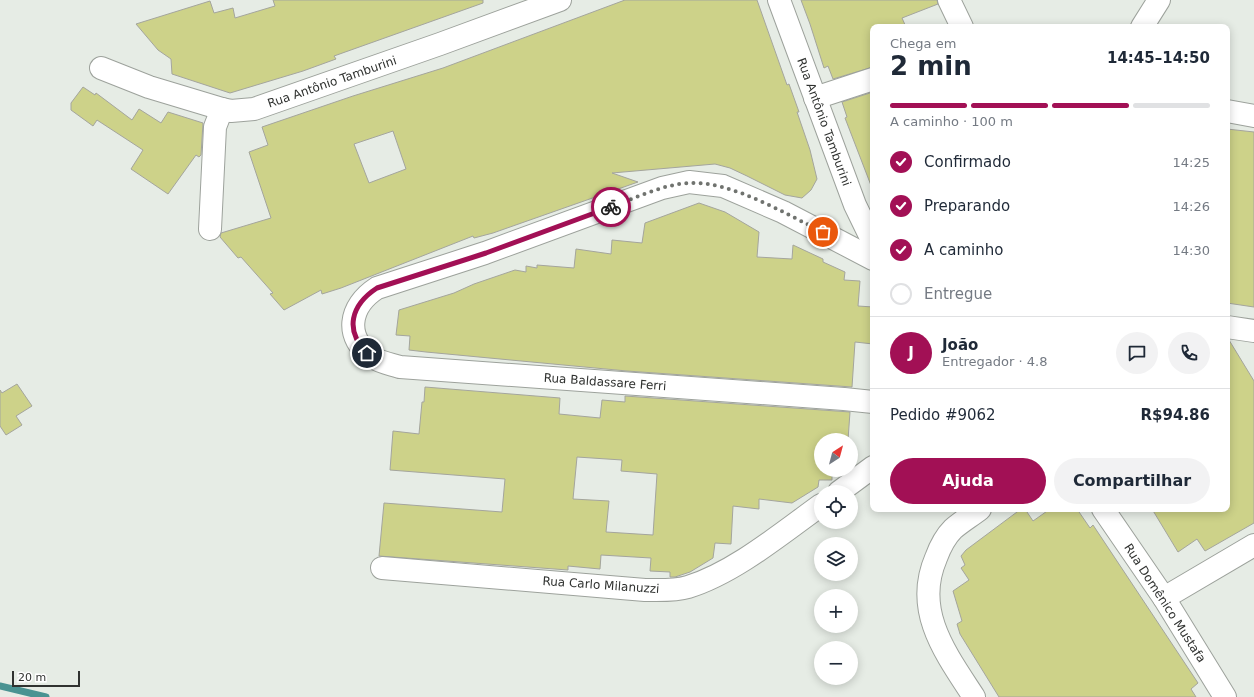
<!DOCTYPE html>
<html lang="pt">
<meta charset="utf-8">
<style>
:root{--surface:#fff;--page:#f2f2f3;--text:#1f2937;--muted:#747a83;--line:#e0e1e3;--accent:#a21055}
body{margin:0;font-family:"DejaVu Sans",sans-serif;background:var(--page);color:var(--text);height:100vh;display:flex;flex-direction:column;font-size:15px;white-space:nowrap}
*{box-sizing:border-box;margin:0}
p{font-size:13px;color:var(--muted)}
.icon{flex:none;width:22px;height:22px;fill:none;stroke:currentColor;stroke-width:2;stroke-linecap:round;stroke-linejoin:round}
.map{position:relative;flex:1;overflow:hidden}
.panel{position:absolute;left:870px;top:24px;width:360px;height:488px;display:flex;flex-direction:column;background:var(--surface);border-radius:8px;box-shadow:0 2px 10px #0003}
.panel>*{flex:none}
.needle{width:26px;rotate:36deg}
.tools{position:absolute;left:814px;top:433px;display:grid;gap:8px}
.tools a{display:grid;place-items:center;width:44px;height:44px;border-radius:50%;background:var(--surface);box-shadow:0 2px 10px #0003;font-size:20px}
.scale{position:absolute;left:12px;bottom:10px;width:68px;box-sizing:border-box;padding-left:4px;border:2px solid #303230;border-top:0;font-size:11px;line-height:14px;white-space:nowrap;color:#303230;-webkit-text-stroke:3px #fff;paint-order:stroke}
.pin{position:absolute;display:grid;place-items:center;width:34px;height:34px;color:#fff;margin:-17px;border:2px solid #fff;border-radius:50%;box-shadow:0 1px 4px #0007}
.courier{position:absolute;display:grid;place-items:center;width:40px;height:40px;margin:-20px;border:3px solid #a21055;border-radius:50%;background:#fff;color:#222;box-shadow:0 1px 5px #0007}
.headline em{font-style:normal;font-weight:700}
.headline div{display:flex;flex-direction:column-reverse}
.headline{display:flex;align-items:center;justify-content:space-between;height:68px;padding:0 20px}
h1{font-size:26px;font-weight:700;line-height:30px}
.bar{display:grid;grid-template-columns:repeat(4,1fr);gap:6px 4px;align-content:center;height:48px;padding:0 20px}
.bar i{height:5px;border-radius:3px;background:var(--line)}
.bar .current{background:var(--accent)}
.bar p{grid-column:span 4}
.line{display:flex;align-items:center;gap:10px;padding:0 20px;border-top:1px solid var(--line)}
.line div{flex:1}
.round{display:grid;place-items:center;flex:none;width:42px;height:42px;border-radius:21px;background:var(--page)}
ol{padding:0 20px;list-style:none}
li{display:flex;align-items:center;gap:12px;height:44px}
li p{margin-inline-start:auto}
li .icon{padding:4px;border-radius:50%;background:var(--accent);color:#fff;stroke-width:4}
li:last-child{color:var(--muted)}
li i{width:22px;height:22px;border:2px solid var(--line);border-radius:50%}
.action{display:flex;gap:8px;margin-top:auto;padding:8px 20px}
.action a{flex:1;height:46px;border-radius:24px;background:var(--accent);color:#fff;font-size:16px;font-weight:700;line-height:46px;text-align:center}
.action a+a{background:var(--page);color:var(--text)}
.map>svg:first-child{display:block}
</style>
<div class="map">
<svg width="1254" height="697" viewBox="0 0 1254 697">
<rect width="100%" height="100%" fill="#e6ece5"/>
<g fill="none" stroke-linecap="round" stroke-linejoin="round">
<path stroke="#4a9392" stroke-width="7" d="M0 686 46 697"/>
</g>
<g fill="#cdd289" stroke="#a4a59d" fill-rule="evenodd">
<path d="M273 0H483V3L334 56 336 59 303 71 230 93 172 74 171 59 158 50 136 24 210 1 214 13 233 8 235 18 275 6Z"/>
<path d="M625 0H757L787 85 789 84 799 112H797L810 150 817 179 811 190 802 198 785 195 747 176 730 168 715 164 612 173 638 182 493 233 474 238 473 236 341 288 322 294 321 290 284 310 270 294 273 293 241 257 238 258 220 237 221 233 271 218 249 152 268 145 262 127 353 96 443 68ZM393 131 406 169 369 183 354 144Z"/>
<path d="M801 0H937L938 4 902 18 906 27H873V67L833 79 828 66 824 68 810 24Z"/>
<path d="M83 87 95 95 96 93 132 120 139 109 161 123 168 112 203 123 201 155 199 157 196 155 168 194 131 169 143 150 97 120 93 126 71 110V103Z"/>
<path d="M873 92V187L872 188 845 118 847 117 842 102Z"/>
<path d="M1227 129 1254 132V307L1227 303Z"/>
<path d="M699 203 725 212 759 232 757 257 792 259 793 245 823 259V262L845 272 844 280 860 281 858 306 873 307V344L855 342 852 387 627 371 426 352 409 350 410 336 396 335 399 310 454 293 474 284 515 270 526 272V266L537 268V265L574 268 576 249 611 254 612 240 642 243 645 223Z"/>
<path d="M1227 340H1229L1254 381V523L1205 551 1197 539 1178 552 1152 509H1227Z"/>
<path d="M17 384 32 406 16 416 22 425 6 435 0 426V390L2 393Z"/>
<path d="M425 387 560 398 559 414 600 418 602 400 625 402V396L850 412 848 440 834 438V440H821V470H832V480H819L818 487 792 503 759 499V509L733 506 731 544 715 543 713 558 690 572 675 577H670V572L650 571 651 558 601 555 600 569 568 566V570L379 556 384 503 502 512 505 479 390 470 393 431 419 434 422 402H424ZM577 457 622 460 621 471 657 474 653 535 606 532 609 501 573 499Z"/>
<path d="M1021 509H1025L1033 521 1050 509H1077L1090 528 1093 525 1198 683 1191 689 1196 697H999L960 634 957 624 962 621 953 591 969 580 961 568 965 565 961 556 966 550Z"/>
</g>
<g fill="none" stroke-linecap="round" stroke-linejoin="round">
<defs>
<g id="minor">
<path d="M779 0 855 205 873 242"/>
<path d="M949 0 962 27"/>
<path d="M1142 27 1159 0"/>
<path d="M101 68 149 87 222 109 231 111 254 109 440 44 560 0"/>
<path d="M815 98 873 79"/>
<path d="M1227 111 1254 116"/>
<path d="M210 229 215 127 222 109"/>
<path d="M873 259 783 212 723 186 689 182 662 188 485 253 377 288C349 306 343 338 374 358 382 363 391 364 400 367L844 399 873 402"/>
<path d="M1227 327 1254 331"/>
<path d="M839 492 873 467"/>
<path d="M1103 509 1164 598 1225 697"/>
<path d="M382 568 645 590C659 590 675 591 688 587 734 573 782 533 821 505"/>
<path d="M1164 598 1254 545"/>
<path d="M974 697C946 654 913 611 936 558 940 547 945 537 953 529 961 522 971 516 980 509"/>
</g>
</defs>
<use href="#minor" stroke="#9da29c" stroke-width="24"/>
<use href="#minor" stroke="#fff" stroke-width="22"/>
</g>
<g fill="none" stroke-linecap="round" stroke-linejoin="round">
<path stroke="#70736f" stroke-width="4" stroke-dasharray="0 7.2" d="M611 207C636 198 663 184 690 183 732 181 785 214 823 232"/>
<path stroke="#a21055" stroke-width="5" d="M367 353C344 330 351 305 377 288L486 253 611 207"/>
</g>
<g text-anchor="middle" stroke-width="4" stroke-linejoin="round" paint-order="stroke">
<g font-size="12" fill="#303230" stroke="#fff">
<text transform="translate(332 82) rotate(-19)" y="4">Rua Antônio Tamburini</text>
<text transform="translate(824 122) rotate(70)" y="4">Rua Antônio Tamburini</text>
<text transform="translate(605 382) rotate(4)" y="4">Rua Baldassare Ferri</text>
<text transform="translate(601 585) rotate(4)" y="4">Rua Carlo Milanuzzi</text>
<text transform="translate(1165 603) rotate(57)" y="4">Rua Domênico Mustafa</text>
</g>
</g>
</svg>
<div class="tools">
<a><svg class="needle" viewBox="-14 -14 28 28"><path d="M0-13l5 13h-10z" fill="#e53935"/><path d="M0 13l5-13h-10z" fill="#747a83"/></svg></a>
<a><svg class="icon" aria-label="locate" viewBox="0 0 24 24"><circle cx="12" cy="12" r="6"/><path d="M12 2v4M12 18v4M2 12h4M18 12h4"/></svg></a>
<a><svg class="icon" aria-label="layers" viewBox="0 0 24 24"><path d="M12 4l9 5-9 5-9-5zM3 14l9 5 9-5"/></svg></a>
<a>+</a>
<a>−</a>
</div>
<div class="scale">20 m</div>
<div class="pin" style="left:823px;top:232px;background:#ea580c"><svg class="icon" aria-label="bag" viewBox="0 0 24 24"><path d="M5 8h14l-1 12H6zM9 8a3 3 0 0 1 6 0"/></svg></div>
<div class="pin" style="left:367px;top:353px;background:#1f2937"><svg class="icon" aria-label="home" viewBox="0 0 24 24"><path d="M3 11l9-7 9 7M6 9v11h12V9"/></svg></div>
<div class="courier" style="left:611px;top:207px"><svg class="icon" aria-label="bike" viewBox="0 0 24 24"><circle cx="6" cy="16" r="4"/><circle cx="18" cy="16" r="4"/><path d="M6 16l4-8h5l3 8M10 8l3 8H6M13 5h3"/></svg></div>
<section class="panel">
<div class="headline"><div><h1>2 min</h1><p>Chega em</p></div><em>14:45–14:50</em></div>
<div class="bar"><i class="current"></i><i class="current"></i><i class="current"></i><i></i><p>A caminho · 100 m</p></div>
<ol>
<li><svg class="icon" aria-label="check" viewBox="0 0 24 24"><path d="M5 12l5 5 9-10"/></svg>Confirmado<p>14:25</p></li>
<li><svg class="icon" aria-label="check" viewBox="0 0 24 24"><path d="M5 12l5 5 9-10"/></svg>Preparando<p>14:26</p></li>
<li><svg class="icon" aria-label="check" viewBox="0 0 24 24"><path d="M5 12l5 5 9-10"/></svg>A caminho<p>14:30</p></li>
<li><i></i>Entregue</li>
</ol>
<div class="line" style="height:72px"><b class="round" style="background:var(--accent);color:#fff">J</b><div><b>João</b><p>Entregador · 4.8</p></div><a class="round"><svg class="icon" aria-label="chat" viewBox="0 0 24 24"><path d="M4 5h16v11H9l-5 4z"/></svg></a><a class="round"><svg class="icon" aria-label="phone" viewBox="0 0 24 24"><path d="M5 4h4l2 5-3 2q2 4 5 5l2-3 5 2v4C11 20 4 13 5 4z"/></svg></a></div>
<div class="line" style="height:52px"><div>Pedido #9062</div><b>R$94.86</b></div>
<div class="action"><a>Ajuda</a><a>Compartilhar</a></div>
</section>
</div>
